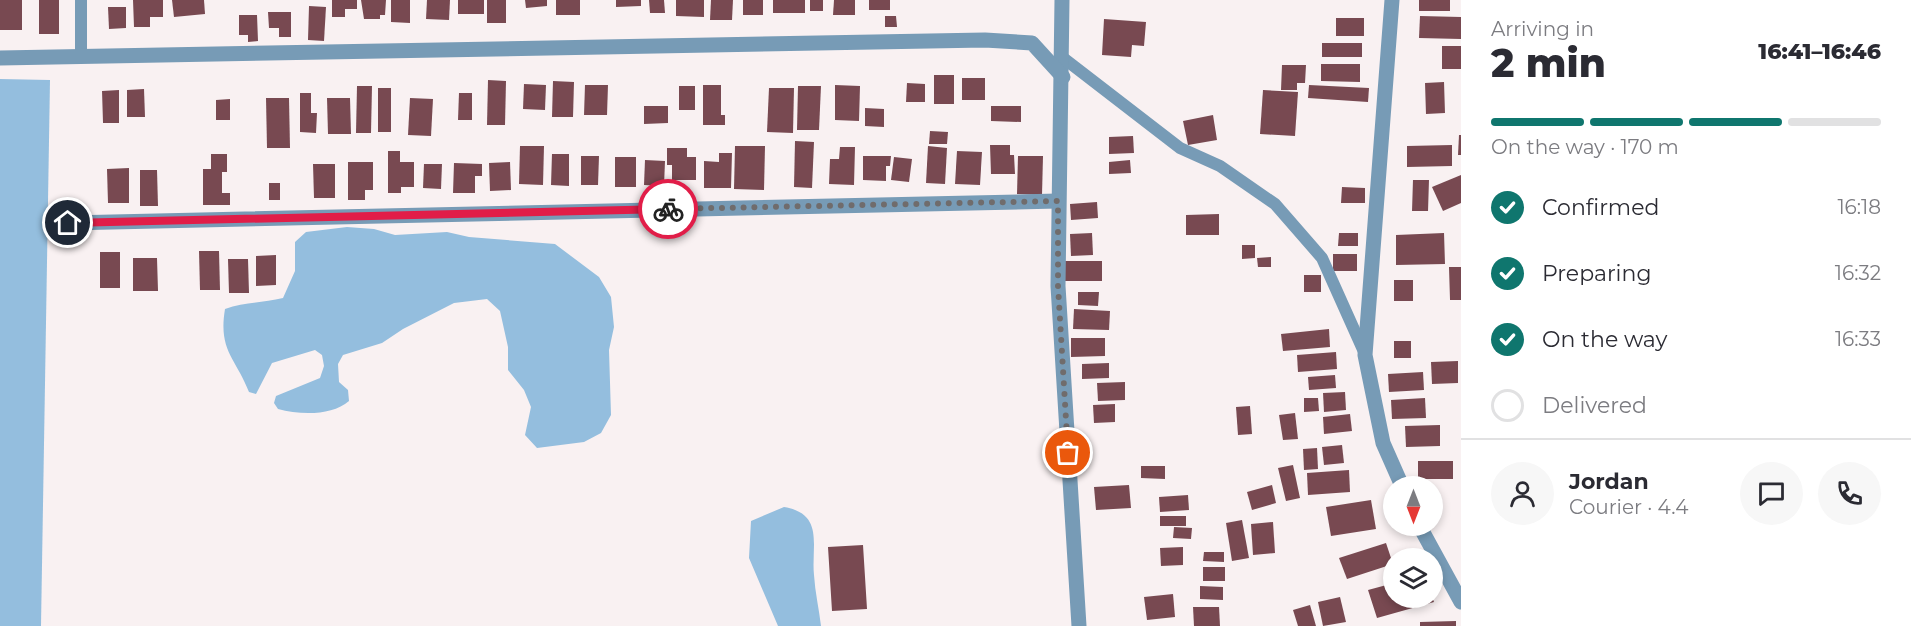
<!DOCTYPE html>
<meta charset="utf-8">
<style>
:root{--surface:#fff;--page:#f7f7f7;--text:#2b2b33;--muted:#7c7c81;--line:#e1e1e2;--accent:#0f766e}
body{margin:0;font-family:Montserrat,sans-serif;background:var(--page);color:var(--text);height:100vh;display:flex;flex-direction:column;font-size:22px;white-space:nowrap}
*{box-sizing:border-box;margin:0}
p{font-size:20px;color:var(--muted)}
.icon{flex:none;width:33px;height:33px;fill:none;stroke:currentColor;stroke-width:2;stroke-linecap:round;stroke-linejoin:round}
.map{position:relative;flex:1;overflow:hidden}
.panel{display:flex;flex-direction:column;background:var(--surface);width:450px}
.panel>*{flex:none}
.needle{width:39px;rotate:180deg}
.controls{position:absolute;left:1383px;top:476px;display:grid;gap:12px}
.controls a{display:grid;place-items:center;width:60px;height:60px;border-radius:50%;background:var(--surface);box-shadow:0 3px 9px #0003;font-size:30px}
.pin{position:absolute;display:grid;place-items:center;width:51px;height:51px;color:#fff;margin:-26px;border:3px solid #fff;border-radius:50%;box-shadow:0 2px 6px #0007}
.courier{position:absolute;display:grid;place-items:center;width:60px;height:60px;margin:-30px;border:4px solid #e11d48;border-radius:50%;background:#fff;color:#222;box-shadow:0 2px 8px #0007}
.head em{font-style:normal;font-weight:800}
.head div{display:flex;flex-direction:column-reverse}
.head{display:flex;align-items:center;justify-content:space-between;height:102px;padding:0 30px}
h1{font-size:39px;font-weight:800;line-height:45px}
.bar{display:grid;grid-template-columns:repeat(4,1fr);gap:9px 6px;align-content:center;height:72px;padding:0 30px}
.bar i{height:8px;border-radius:4px;background:var(--line)}
.bar .active{background:var(--accent)}
.bar p{grid-column:span 4}
.line{display:flex;align-items:center;gap:15px;padding:0 30px;border-top:2px solid var(--line)}
.line div{flex:1}
.round{display:grid;place-items:center;flex:none;width:63px;height:63px;border-radius:32px;background:var(--page)}
ol{padding:0 30px;list-style:none}
li{display:flex;align-items:center;gap:18px;height:66px}
li p{margin-inline-start:auto}
li .icon{padding:6px;border-radius:50%;background:var(--accent);color:#fff;stroke-width:4}
li:last-child{color:var(--muted)}
li i{width:33px;height:33px;border:3px solid var(--line);border-radius:50%}
main{display:flex;flex:1;min-height:0}
.map>svg:first-child{display:block}
</style>
<main>
<div class="map">
<svg width="1461" height="626" viewBox="0 0 1461 626">
<rect width="100%" height="100%" fill="#f9f1f2"/>
<g fill="#94bede">
<path d="M0 79 50 80 41 626H0Z"/>
<path d="M347 227 374 229 395 235 447 232 469 237 555 244 599 277 611 297 614 327 609 350 611 415 601 433 584 442 537 448 525 435 531 407 524 390 508 370V347L500 311 487 299 454 303 403 329 382 343 343 355 338 364 339 382 348 390 349 401C332 416 300 415 278 409L274 403 276 396 320 378 324 366 322 355 315 350 272 363 256 394 249 392C236 358 218 351 225 309 244 302 263 303 283 298L295 271V242L306 232Z"/>
<path d="M784 507C825 514 811 546 814 575 815 592 819 609 821 626H778L749 558 751 521Z"/>
</g>
<g fill="#784951">
<rect x="0" y="0" width="22" height="30"/>
<rect x="39" y="0" width="20" height="34"/>
<path d="M133 0H163V17H150V27H134Z"/>
<path d="M172 0H204L205 14 174 17Z"/>
<path d="M332 0H357V9H345V17H332Z"/>
<path d="M361 0H386L385 15H380V19H364Z"/>
<path d="M391 0H410V23L391 22Z"/>
<path d="M427 0H450L449 20 426 19Z"/>
<rect x="458" y="0" width="26" height="14"/>
<rect x="487" y="0" width="19" height="23"/>
<path d="M525 0H547V6L526 8Z"/>
<rect x="556" y="0" width="24" height="15"/>
<path d="M616 0H641V6L616 7Z"/>
<path d="M649 0H664L665 13H650Z"/>
<path d="M676 0H704V17L676 16Z"/>
<path d="M711 0H733L732 20H710Z"/>
<rect x="743" y="0" width="20" height="15"/>
<rect x="773" y="0" width="32" height="13"/>
<rect x="810" y="0" width="13" height="11"/>
<path d="M834 0H855V15H833Z"/>
<rect x="869" y="0" width="21" height="10"/>
<rect x="1419" y="0" width="31" height="11"/>
<path d="M309 6 326 7 324 41 308 40Z"/>
<path d="M108 7H126V28L109 29Z"/>
<path d="M268 12H291V37H279V28H269Z"/>
<path d="M239 15H257L258 41 248 42V35H239Z"/>
<path d="M885 16H896L897 27H885Z"/>
<path d="M1420 16 1461 17V39L1419 38Z"/>
<rect x="1336" y="18" width="28" height="18"/>
<path d="M1104 19 1146 22 1144 46 1132 45 1131 57 1102 55Z"/>
<rect x="1322" y="43" width="40" height="14"/>
<rect x="1442" y="46" width="19" height="23"/>
<path d="M1321 64H1360V82L1321 81Z"/>
<path d="M1282 65H1306L1305 83H1297V90H1281Z"/>
<rect x="934" y="75" width="20" height="29"/>
<rect x="962" y="78" width="23" height="22"/>
<path d="M488 80 506 81 505 125H487Z"/>
<path d="M553 81 574 82 573 117H552Z"/>
<path d="M1444 82 1445 113 1426 114 1425 83Z"/>
<path d="M907 83 925 84V102H906Z"/>
<path d="M524 84 546 85 545 110 523 109Z"/>
<path d="M585 85H608L607 115H584Z"/>
<path d="M703 85H721V115H725V125H703Z"/>
<path d="M835 85 860 86 859 121 835 120Z"/>
<path d="M1309 85 1369 88 1368 102 1308 98Z"/>
<path d="M357 86H372L371 133H356Z"/>
<rect x="679" y="86" width="16" height="24"/>
<path d="M798 86H821L819 130H797Z"/>
<rect x="378" y="88" width="13" height="44"/>
<path d="M769 88H794L793 133 767 132Z"/>
<path d="M144 89 145 117H127V90Z"/>
<path d="M119 90V123H103L102 91Z"/>
<path d="M1263 90 1298 92 1295 136 1260 134Z"/>
<path d="M300 93H311V113H317L316 133 300 132Z"/>
<path d="M459 93H472V120H458Z"/>
<path d="M266 98H289L290 148H267Z"/>
<path d="M327 98H350L351 134H328Z"/>
<path d="M410 98 433 99 431 136 408 135Z"/>
<path d="M230 99V120H216V100Z"/>
<path d="M644 106H668V123L644 124Z"/>
<path d="M991 106H1021V122L991 121Z"/>
<path d="M865 108 884 109V127L865 126Z"/>
<path d="M1213 115 1217 140 1188 145 1183 121Z"/>
<path d="M930 131 948 132 947 144H929Z"/>
<path d="M1459 135H1461V155H1458Z"/>
<path d="M1133 136 1134 153 1109 154V137Z"/>
<path d="M795 141 814 142 812 188 794 187Z"/>
<path d="M990 145H1010V155H1014L1015 174H991Z"/>
<path d="M1452 145V166L1407 167V146Z"/>
<path d="M520 146H544L543 185 519 184Z"/>
<path d="M735 146H765L764 190 734 189Z"/>
<path d="M928 146 947 148 945 184 926 183Z"/>
<path d="M840 147H855L854 185 829 184 830 159H839Z"/>
<path d="M667 148H687V157H696V180H672V165H667Z"/>
<path d="M388 151H400V162H414V187H401V193H388Z"/>
<path d="M957 151 982 152 980 185 955 184Z"/>
<path d="M719 153H732L731 188H704V161L719 162Z"/>
<path d="M211 154H227V172H222V193H230V205H203V169H211Z"/>
<path d="M552 154H569V186L551 185Z"/>
<path d="M581 156H599L598 185H581Z"/>
<path d="M863 156H891L890 166H886V181L863 180Z"/>
<path d="M1018 156H1043L1042 195 1017 194Z"/>
<rect x="615" y="157" width="21" height="30"/>
<path d="M894 157 912 159 909 182 891 180Z"/>
<path d="M645 160 665 161 664 186 644 185Z"/>
<path d="M1130 160 1131 173 1109 174V162Z"/>
<path d="M348 162H373V190H365V200H348Z"/>
<path d="M510 162 511 190 490 191 489 163Z"/>
<path d="M454 163 482 164V176H475V193H453Z"/>
<path d="M313 164H335V198H314Z"/>
<path d="M424 164H442L441 189 423 188Z"/>
<path d="M129 168V203H108L107 169Z"/>
<path d="M140 170H157L158 206H140Z"/>
<path d="M1461 175V203L1443 211 1432 187Z"/>
<path d="M1413 180H1429L1428 211H1412Z"/>
<rect x="269" y="183" width="11" height="17"/>
<path d="M1342 187 1365 188V203H1341Z"/>
<path d="M1097 202 1098 218 1071 220 1070 204Z"/>
<path d="M1219 214V235H1186V215Z"/>
<path d="M1092 233 1093 255 1071 256 1070 234Z"/>
<path d="M1339 233H1358V246H1338Z"/>
<path d="M1444 233 1445 264 1396 265V235Z"/>
<path d="M1242 245H1255V258L1242 259Z"/>
<path d="M199 251H219L220 290H200Z"/>
<rect x="100" y="252" width="20" height="36"/>
<rect x="1333" y="254" width="24" height="17"/>
<path d="M276 255V285L256 286V256Z"/>
<path d="M1271 257V267H1258L1257 258Z"/>
<path d="M133 258H157L158 291H133Z"/>
<path d="M228 259H248L249 293H229Z"/>
<rect x="1063" y="261" width="39" height="20"/>
<path d="M1449 267H1461V300H1450Z"/>
<rect x="1304" y="275" width="17" height="17"/>
<rect x="1394" y="280" width="19" height="21"/>
<path d="M1078 292H1099L1098 306 1078 305Z"/>
<path d="M1074 309 1110 311 1109 330 1073 329Z"/>
<path d="M1329 329 1330 347 1283 351 1281 334Z"/>
<path d="M1071 338H1105V356L1071 357Z"/>
<rect x="1394" y="341" width="17" height="17"/>
<path d="M1336 352 1337 369 1298 372 1297 355Z"/>
<path d="M1458 361V383L1432 384 1431 362Z"/>
<path d="M1109 363V378L1082 379V364Z"/>
<path d="M1423 372 1424 390 1389 392 1388 374Z"/>
<path d="M1335 375 1336 388 1309 390 1308 377Z"/>
<path d="M1125 382V400L1098 401 1097 383Z"/>
<path d="M1345 392 1346 410 1324 412 1323 393Z"/>
<path d="M1304 398H1318L1319 411 1304 412Z"/>
<path d="M1425 398 1426 418 1392 419 1391 400Z"/>
<path d="M1115 404V422L1094 423 1093 405Z"/>
<path d="M1250 406 1252 434 1238 435 1236 407Z"/>
<path d="M1295 413 1298 439 1283 440 1279 415Z"/>
<path d="M1350 414 1352 431 1324 434 1323 417Z"/>
<path d="M1440 425V446L1406 447 1405 426Z"/>
<path d="M1342 445 1344 463 1324 465 1322 447Z"/>
<path d="M1317 448 1318 469 1304 470 1303 449Z"/>
<rect x="1418" y="461" width="35" height="18"/>
<path d="M1293 465 1300 498 1286 501 1278 468Z"/>
<path d="M1141 466H1165V479L1141 478Z"/>
<path d="M1349 470 1350 492 1308 495 1307 473Z"/>
<path d="M1129 485 1131 508 1096 510 1094 487Z"/>
<path d="M1272 485 1276 503 1252 510 1247 492Z"/>
<path d="M1188 495 1189 510 1160 512 1159 497Z"/>
<path d="M1371 500 1376 529 1331 536 1326 507Z"/>
<rect x="1160" y="516" width="26" height="10"/>
<path d="M1242 520 1249 558 1232 561 1226 523Z"/>
<path d="M1273 522 1275 553 1253 555 1251 524Z"/>
<path d="M1174 527 1192 528 1191 539 1173 538Z"/>
<path d="M1386 543 1393 564 1347 579 1339 558Z"/>
<path d="M863 545 867 609 832 611 828 547Z"/>
<path d="M1183 547V565L1161 566 1160 548Z"/>
<path d="M1204 552H1224V562L1203 561Z"/>
<rect x="1203" y="567" width="22" height="14"/>
<path d="M1394 583V597H1432L1434 602 1377 618 1368 590Z"/>
<path d="M1200 586 1223 587V600L1200 599Z"/>
<path d="M1173 594 1175 617 1147 620 1144 597Z"/>
<path d="M1340 597 1346 622 1323 626 1318 602Z"/>
<path d="M1310 605 1316 626H1298L1293 610Z"/>
<path d="M1193 607H1219L1220 626H1194Z"/>
<path d="M1456 621V626H1420V622Z"/>
</g>
<g fill="none" stroke-linecap="round" stroke-linejoin="round">
<g stroke="#779bb6" stroke-width="12">
<path d="M81 57V0"/>
<path d="M1062 57 1180 148 1220 166 1275 204 1322 258 1365 354"/>
</g>
<g stroke="#779bb6" stroke-width="15">
<path d="M1062 0 1058 286 1079 626"/>
<path d="M1392 0 1365 355 1383 443 1402 486"/>
<path d="M0 58 985 40 1032 43 1063 77"/>
<path d="M68 223 1058 201"/>
<path d="M1419 525 1461 602"/>
</g>
</g>
<g fill="none" stroke-linecap="round" stroke-linejoin="round">
<path stroke="#706c6c" stroke-width="6" stroke-dasharray="0 10.8" d="M668 209 1058 201V286L1068 453"/>
<path stroke="#e11d48" stroke-width="8" d="M68 223 668 209"/>
</g>
</svg>
<div class="controls">
<a><svg class="needle" viewBox="-14 -14 28 28"><path d="M0-13l5 13h-10z" fill="#e53935"/><path d="M0 13l5-13h-10z" fill="#7c7c81"/></svg></a>
<a><svg class="icon" aria-label="layers" viewBox="0 0 24 24"><path d="M12 4l9 5-9 5-9-5zM3 14l9 5 9-5"/></svg></a>
</div>
<div class="pin" style="left:1068px;top:453px;background:#ea580c"><svg class="icon" aria-label="bag" viewBox="0 0 24 24"><path d="M5 8h14l-1 12H6zM9 8a3 3 0 0 1 6 0"/></svg></div>
<div class="pin" style="left:68px;top:223px;background:#1f2937"><svg class="icon" aria-label="home" viewBox="0 0 24 24"><path d="M3 11l9-7 9 7M6 9v11h12V9"/></svg></div>
<div class="courier" style="left:668px;top:209px"><svg class="icon" aria-label="bike" viewBox="0 0 24 24"><circle cx="6" cy="16" r="4"/><circle cx="18" cy="16" r="4"/><path d="M6 16l4-8h5l3 8M10 8l3 8H6M13 5h3"/></svg></div>
</div>
<section class="panel">
<div class="head"><div><h1>2 min</h1><p>Arriving in</p></div><em>16:41–16:46</em></div>
<div class="bar"><i class="active"></i><i class="active"></i><i class="active"></i><i></i><p>On the way · 170 m</p></div>
<ol>
<li><svg class="icon" aria-label="check" viewBox="0 0 24 24"><path d="M5 12l5 5 9-10"/></svg>Confirmed<p>16:18</p></li>
<li><svg class="icon" aria-label="check" viewBox="0 0 24 24"><path d="M5 12l5 5 9-10"/></svg>Preparing<p>16:32</p></li>
<li><svg class="icon" aria-label="check" viewBox="0 0 24 24"><path d="M5 12l5 5 9-10"/></svg>On the way<p>16:33</p></li>
<li><i></i>Delivered</li>
</ol>
<div class="line" style="height:108px"><a class="round"><svg class="icon" aria-label="person" viewBox="0 0 24 24"><circle cx="12" cy="8" r="4"/><path d="M4 21q1-7 8-7t8 7"/></svg></a><div><b>Jordan</b><p>Courier · 4.4</p></div><a class="round"><svg class="icon" aria-label="chat" viewBox="0 0 24 24"><path d="M4 5h16v11H9l-5 4z"/></svg></a><a class="round"><svg class="icon" aria-label="phone" viewBox="0 0 24 24"><path d="M5 4h4l2 5-3 2q2 4 5 5l2-3 5 2v4C11 20 4 13 5 4z"/></svg></a></div>
</section>
</main>
